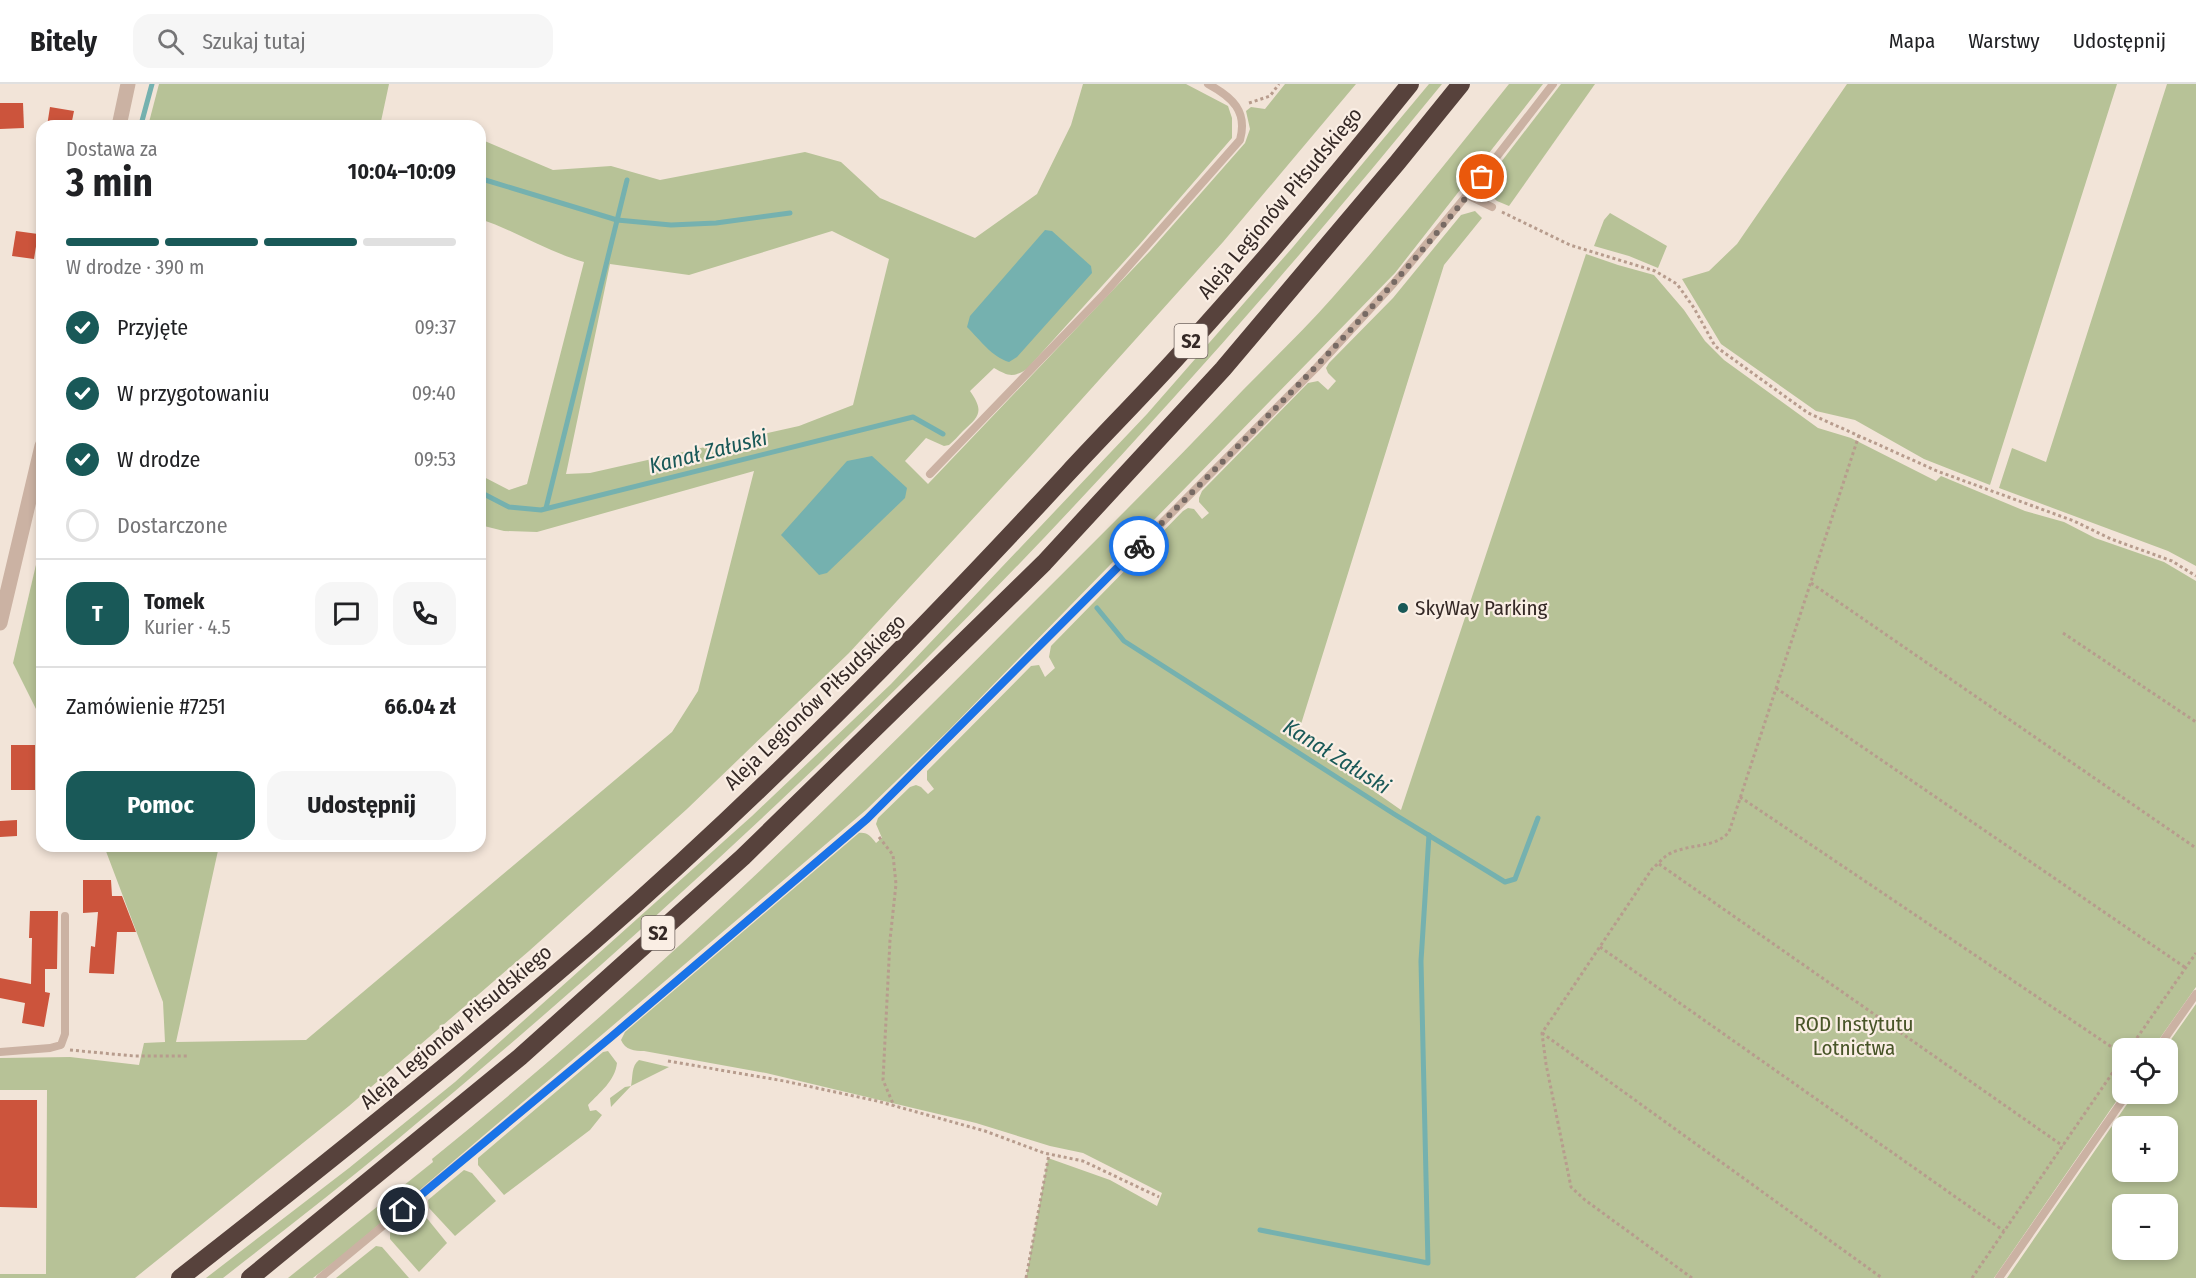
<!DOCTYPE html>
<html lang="pl">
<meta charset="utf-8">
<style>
:root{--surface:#fff;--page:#f6f6f6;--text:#202124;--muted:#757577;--line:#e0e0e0;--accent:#195958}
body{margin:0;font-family:"Fira Sans Condensed",sans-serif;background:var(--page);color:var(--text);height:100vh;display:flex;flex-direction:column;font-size:22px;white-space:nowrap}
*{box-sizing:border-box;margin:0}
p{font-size:20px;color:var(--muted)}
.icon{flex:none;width:33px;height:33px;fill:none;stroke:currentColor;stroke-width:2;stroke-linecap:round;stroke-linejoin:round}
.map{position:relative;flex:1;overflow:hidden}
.sheet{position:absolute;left:36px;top:36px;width:450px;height:732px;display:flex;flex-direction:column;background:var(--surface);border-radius:18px;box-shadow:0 3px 9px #0003}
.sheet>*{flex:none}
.tools{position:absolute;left:2112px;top:954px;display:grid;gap:12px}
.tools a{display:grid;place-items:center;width:66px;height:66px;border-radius:12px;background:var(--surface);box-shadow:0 3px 9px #0003;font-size:30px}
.pin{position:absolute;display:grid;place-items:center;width:51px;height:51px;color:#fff;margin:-26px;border:3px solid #fff;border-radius:50%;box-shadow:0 2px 6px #0007}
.courier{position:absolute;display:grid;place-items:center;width:60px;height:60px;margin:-30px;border:4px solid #1a73e8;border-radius:50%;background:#fff;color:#222;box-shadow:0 2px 8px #0007}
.head em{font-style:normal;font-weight:700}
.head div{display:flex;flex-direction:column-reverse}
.head{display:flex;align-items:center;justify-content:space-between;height:102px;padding:0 30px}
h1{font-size:39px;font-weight:700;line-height:45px}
.bar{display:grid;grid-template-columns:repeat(4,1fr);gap:9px 6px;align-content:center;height:72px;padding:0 30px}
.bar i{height:8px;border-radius:4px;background:var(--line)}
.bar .current{background:var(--accent)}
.bar p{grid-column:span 4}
.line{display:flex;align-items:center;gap:15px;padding:0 30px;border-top:2px solid var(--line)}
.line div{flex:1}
.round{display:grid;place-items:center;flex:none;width:63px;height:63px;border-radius:18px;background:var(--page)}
ol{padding:0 30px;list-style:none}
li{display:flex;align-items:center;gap:18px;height:66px}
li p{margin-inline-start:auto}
li .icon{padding:6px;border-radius:50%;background:var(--accent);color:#fff;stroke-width:4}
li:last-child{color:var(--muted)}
li i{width:33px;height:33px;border:3px solid var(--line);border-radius:50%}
.primary-button{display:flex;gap:12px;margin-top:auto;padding:12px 30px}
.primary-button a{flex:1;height:69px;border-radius:18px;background:var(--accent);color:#fff;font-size:24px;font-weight:700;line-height:69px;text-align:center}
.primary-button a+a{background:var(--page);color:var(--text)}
header{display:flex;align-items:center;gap:36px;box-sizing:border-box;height:84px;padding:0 30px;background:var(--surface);border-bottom:2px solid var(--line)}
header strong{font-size:28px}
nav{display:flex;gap:33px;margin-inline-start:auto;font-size:21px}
.search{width:420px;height:54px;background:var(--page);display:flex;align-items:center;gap:15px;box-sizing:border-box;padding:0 21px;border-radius:18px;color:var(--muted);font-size:22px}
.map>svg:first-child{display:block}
</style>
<header>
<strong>Bitely</strong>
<div class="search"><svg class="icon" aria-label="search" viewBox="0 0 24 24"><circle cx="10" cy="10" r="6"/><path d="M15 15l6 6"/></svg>Szukaj tutaj</div>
<nav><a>Mapa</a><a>Warstwy</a><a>Udostępnij</a></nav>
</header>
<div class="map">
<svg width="2196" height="1194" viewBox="0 0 2196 1194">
<rect width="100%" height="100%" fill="#f2e4d8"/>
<g fill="#b7c297" fill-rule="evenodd">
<path d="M159 0H389L380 42H148Z"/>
<path d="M1083 0H1186L1228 22 1232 34V54L1140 160 1027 285C1013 294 1008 292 994 284L970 307C984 327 980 332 963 347 958 352 954 357 949 361L944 362 926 354 905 377 928 400 1150 167 1245 59 1250 45 1246 27 1251 23 1265 25 1285 0H1356L1223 158 1028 375 849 569 687 725 529 867 349 1022 135 1194H0V1190H46L47 1006H0V974L70 973 139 981 144 959 165 958 163 918 104 762H219L176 958 306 956 672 648 698 607 754 387 537 448 504 447 480 441V391L509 406 527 400 584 178C548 168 516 147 480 135V55L553 86 611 82 660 96 805 68 841 78 880 114 975 154 1037 110 1071 41ZM832 147 889 175 853 321 799 342 590 389 566 390 610 180 689 191Z"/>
<path d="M1429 0H1442C1236 253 1016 495 778 719 655 835 528 947 398 1055 341 1102 282 1148 223 1194H206L349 1084 455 998 752 732 891 600 1147 330 1293 163Z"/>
<path d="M1509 0H1543L1395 189 949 646 866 726 342 1172 313 1194H288L433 1078 432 1075C638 908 830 724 1017 535 1093 459 1169 384 1243 306 1273 275 1305 245 1333 213 1394 144 1452 72 1509 0Z"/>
<path d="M1561 0H1595L1509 122 1497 117 1488 109V95Z"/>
<path d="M1847 0H2117L1990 401 1924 375 1855 336 1816 327 1721 260 1682 195 1709 187 1737 160Z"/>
<path d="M2167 0H2196V482L2168 467 1999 404 2012 364 2046 378Z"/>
<path d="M1475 127 1482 134 1444 181 1297 653 1401 726 1586 170 1618 181 1654 191 1684 226 1705 257 1724 276 1818 344 1851 354 1936 397 1941 392 2025 427 2064 438 2095 454 2164 478 2196 497V903L2153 964H2122V1009L1994 1194H1026L1048 1074 1110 1096 1157 1122 1162 1109 1083 1069 1050 1062 976 1039 766 989 644 967C635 967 625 966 621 956L625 948 859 749C868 748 871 753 876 759L882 754 876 740 878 734 910 703 916 701 921 703 928 710 934 705 927 696V687L1031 582 1039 581 1045 593 1055 584 1049 573 1051 562 1183 427 1188 424 1194 425 1202 435 1209 429 1199 418V414L1202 407 1308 299 1318 297 1328 306 1336 297 1328 289 1326 284 1329 279 1393 214 1461 131Z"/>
<path d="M1610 129 1667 162 1658 184 1629 172 1594 162 1604 136Z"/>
<path d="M42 455V637L13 579Z"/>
<path d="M2196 920V1194H2007L2134 1010H2168V964H2165ZM2122 1042H2168V1088H2122ZM2122 1120H2168V1166H2122Z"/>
<path d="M608 967 617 979C615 997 600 1008 588 1021L590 1027 596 1026 602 1031 590 1046 504 1111 478 1081V1074L603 968Z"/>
<path d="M639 976 669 983 631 1002 611 1023 610 1014 625 1003 631 1002C633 993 631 982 639 976Z"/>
<path d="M464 1086 472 1089 496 1117 455 1152 429 1124 428 1116Z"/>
<path d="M417 1127H421L447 1159 419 1188 390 1155V1149Z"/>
<path d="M376 1162 382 1163 409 1194H336Z"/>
</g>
<g fill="#75b1af">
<path d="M1045 146 1052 147 1091 182 1092 189 1017 273 1009 278C992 273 980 256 967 243L970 232Z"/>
<path d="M872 372 907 404 905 414 827 489 819 491 781 451 847 377Z"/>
</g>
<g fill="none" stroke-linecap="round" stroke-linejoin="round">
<g stroke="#75b1af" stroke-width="5">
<path d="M142 37 152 0"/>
<path d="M482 95 617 136 671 141 716 139 790 129"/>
<path d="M480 408 509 423 541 426 913 333 943 350"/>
<path d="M546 424 627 96"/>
<path d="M1097 524 1124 557 1394 730 1505 798 1515 795 1538 734"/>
<path d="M1260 1146 1428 1179 1421 877 1429 751"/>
</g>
</g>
<g fill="#cc543c">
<path d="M0 19H23L24 44 0 45Z"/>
<path d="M50 23 74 27 71 42H47Z"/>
<path d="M16 147 38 150 34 175 12 172Z"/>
<rect x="11" y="661" width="24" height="45"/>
<path d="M17 736V752L0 753V737Z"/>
<path d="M83 796H111L112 812H122L136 848H117L114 890 89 889 91 862 95 863 98 828 83 829Z"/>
<path d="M30 827H58L57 885H45V908L50 909 44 943 22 939 25 919 0 914V894L31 900 32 854H29Z"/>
<path d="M0 1016H37V1124L0 1123Z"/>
</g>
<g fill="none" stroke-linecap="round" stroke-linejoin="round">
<g stroke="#b79c8d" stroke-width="3" stroke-dasharray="3 3" stroke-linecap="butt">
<path d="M1249 19 1270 12 1279 0"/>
<path d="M1502 128 1570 161 1655 187 1677 200 1694 224 1715 262 1808 329 1937 387 2074 437 2111 455 2172 477 2196 492"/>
<path d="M1811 499 2196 764"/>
<path d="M2063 549 2196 638"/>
<path d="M1776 604 2186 884"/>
<path d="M1740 713 2122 970"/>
<path d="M879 753 893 771 896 800 890 856 883 996 894 1022"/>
<path d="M1659 780 2063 1062"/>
<path d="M1600 863 2004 1147"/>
<path d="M1542 949 1882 1194"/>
<path d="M2130 964 2196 869"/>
<path d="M70 966 134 972H189"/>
<path d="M668 977 784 997 877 1017 985 1047 1044 1069 1083 1077 1159 1113"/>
<path d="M1026 1194 1049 1070"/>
<path d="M1692 1194 1585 1116 1571 1103 1546 980 1542 949 1652 785C1658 780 1664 772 1671 769 1689 760 1716 764 1729 748L1859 351"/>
<path d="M1972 1194 2122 975"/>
</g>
<g stroke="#cbb2a3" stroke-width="8">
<path d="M1467 111 1492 123"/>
<path d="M930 390 1104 210 1240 56C1248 27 1232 13 1208 0"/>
<path d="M2158 964 2196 910"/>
<path d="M0 968 50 964 61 961 65 950V832"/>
<path d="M320 1194 611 953 867 735 1316 284 1394 199 1467 111 1553 0"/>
<path d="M1999 1194 2127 1010"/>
</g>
<g stroke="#cbb2a3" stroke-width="15">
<path d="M119 42 128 0"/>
<path d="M0 539 42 362"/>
</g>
<g stroke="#57423c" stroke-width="18">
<path d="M180 1194C321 1084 460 973 595 856 762 710 917 552 1068 389 1105 349 1144 310 1180 270 1260 182 1336 92 1410 0"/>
<path d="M250 1194 520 973 743 773 1044 479 1223 285 1397 79 1461 0"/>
</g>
</g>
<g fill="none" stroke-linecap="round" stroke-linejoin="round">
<path stroke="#776a64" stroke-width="6" stroke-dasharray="0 10.8" d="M1139 462C1257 342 1379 226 1482 93"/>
<path stroke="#1a73e8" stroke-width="8" d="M403 1126 611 953 867 735 1139 462"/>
</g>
<circle fill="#195958" stroke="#faeee4" stroke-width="2" cx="1403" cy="524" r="6"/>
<g text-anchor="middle" stroke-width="4.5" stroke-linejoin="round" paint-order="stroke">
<g fill="#faeee4" stroke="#70645f" stroke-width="1.5">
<rect x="1174.5" y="240" width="33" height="34" rx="4.5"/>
<rect x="641.5" y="832" width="33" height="34" rx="4.5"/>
</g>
<g font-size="20" font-weight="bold" fill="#352926">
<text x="1191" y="264">S2</text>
<text x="658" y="856">S2</text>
</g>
<g font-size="21" fill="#352926" stroke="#faeee4">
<text transform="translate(1280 119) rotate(-50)" y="7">Aleja Legionów Piłsudskiego</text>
<text transform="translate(815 618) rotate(-44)" y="7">Aleja Legionów Piłsudskiego</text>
<text transform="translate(456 943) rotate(-40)" y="7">Aleja Legionów Piłsudskiego</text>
</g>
<g font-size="21" fill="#352926" stroke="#faeee4" text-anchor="start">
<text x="1415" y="531">SkyWay Parking</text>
</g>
<g font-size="21" fill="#485528" stroke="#faeee4">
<text x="1854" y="947">ROD Instytutu<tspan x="1854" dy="24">Lotnictwa</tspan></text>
</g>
<g font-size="22" font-style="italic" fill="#195958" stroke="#faeee4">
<text transform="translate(708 367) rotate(-14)" y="8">Kanał Załuski</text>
<text transform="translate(1337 672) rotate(32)" y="8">Kanał Załuski</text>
</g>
</g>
</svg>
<div class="tools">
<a><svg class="icon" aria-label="locate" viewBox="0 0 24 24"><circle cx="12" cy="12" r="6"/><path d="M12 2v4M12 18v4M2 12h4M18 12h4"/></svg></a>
<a>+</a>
<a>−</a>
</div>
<div class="pin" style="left:1482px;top:93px;background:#ea580c"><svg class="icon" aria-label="bag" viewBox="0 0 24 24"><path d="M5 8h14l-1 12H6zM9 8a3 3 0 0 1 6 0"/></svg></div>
<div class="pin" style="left:403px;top:1126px;background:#1f2937"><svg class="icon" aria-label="home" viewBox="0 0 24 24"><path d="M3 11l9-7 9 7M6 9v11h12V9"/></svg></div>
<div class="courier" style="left:1139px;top:462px"><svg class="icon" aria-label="bike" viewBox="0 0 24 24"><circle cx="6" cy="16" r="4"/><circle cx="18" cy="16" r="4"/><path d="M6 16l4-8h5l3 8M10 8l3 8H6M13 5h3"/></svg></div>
<section class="sheet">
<div class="head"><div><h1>3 min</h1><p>Dostawa za</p></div><em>10:04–10:09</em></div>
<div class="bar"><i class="current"></i><i class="current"></i><i class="current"></i><i></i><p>W drodze · 390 m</p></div>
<ol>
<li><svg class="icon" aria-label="check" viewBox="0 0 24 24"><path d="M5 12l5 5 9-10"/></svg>Przyjęte<p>09:37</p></li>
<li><svg class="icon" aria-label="check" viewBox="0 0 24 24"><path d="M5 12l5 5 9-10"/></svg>W przygotowaniu<p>09:40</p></li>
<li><svg class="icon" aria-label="check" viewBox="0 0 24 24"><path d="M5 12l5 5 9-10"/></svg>W drodze<p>09:53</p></li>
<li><i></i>Dostarczone</li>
</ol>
<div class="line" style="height:108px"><b class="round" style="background:var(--accent);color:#fff">T</b><div><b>Tomek</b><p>Kurier · 4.5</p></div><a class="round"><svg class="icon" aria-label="chat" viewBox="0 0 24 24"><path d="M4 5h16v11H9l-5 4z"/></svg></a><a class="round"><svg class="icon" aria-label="phone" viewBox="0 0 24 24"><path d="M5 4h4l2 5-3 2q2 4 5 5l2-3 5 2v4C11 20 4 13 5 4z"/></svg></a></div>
<div class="line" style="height:78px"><div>Zamówienie #7251</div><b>66.04 zł</b></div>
<div class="primary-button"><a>Pomoc</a><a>Udostępnij</a></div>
</section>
</div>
